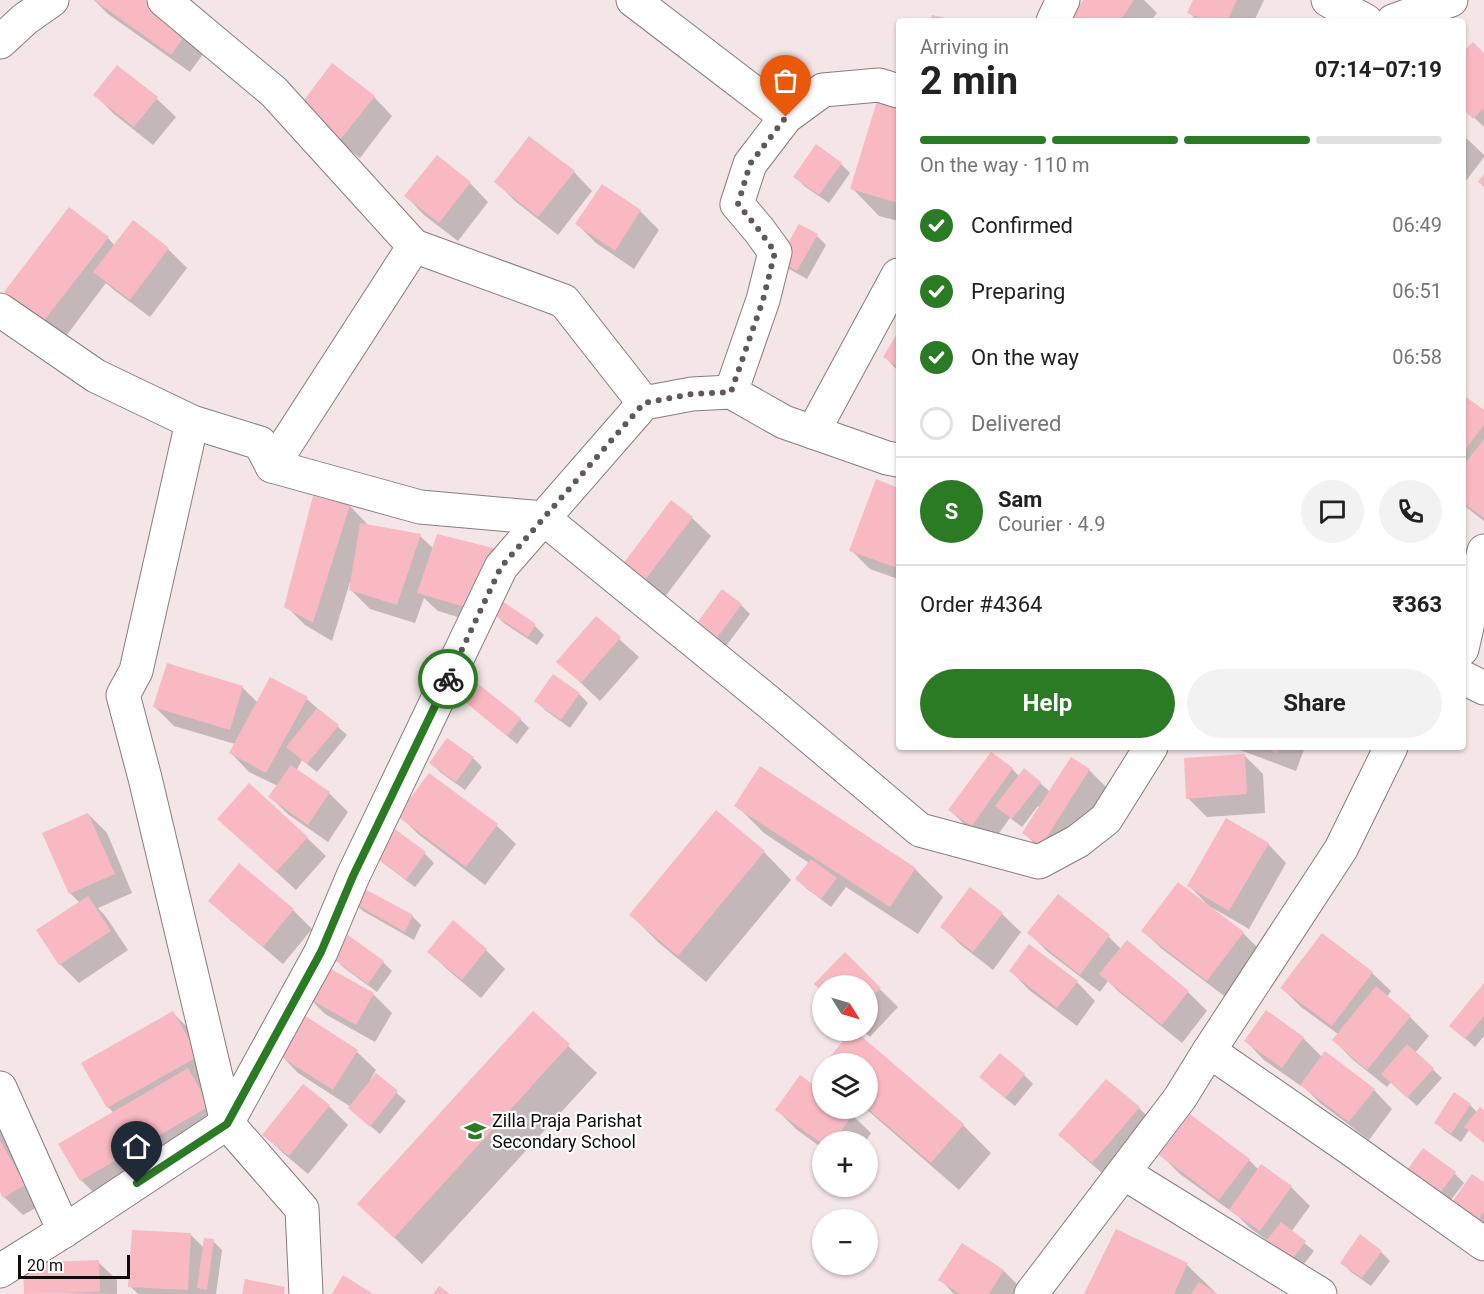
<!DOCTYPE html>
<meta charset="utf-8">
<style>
:root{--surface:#fff;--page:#f2f2f2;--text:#222;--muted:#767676;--line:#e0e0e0;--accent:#2b7b24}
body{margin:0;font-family:Roboto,sans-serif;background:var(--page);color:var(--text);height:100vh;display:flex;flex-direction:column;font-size:22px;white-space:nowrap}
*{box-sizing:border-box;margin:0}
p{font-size:20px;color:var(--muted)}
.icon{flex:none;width:33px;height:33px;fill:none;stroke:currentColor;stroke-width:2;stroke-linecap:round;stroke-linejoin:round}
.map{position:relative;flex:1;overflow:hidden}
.drawer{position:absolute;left:896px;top:18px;width:570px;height:732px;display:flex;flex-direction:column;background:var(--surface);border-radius:6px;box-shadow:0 2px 4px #0004}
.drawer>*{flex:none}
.needle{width:39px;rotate:127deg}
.tools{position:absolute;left:812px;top:975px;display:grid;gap:12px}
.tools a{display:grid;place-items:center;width:66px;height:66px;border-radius:50%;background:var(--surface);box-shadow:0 2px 4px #0004;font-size:30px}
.scale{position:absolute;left:18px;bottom:15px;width:112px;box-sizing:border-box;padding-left:6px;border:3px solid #100c0c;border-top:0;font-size:16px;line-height:21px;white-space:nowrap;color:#100c0c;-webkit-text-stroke:4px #fff;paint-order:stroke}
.pin{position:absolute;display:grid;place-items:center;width:51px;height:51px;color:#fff;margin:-62px -26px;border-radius:50% 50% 50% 0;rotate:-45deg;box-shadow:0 0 6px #0007}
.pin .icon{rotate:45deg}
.courier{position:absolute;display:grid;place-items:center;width:60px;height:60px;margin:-30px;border:4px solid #2b7b24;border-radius:50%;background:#fff;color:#222;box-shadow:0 2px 8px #0007}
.headline em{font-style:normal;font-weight:700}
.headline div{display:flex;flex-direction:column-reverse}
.headline{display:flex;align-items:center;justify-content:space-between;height:102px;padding:0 24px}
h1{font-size:39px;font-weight:700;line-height:45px}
.bar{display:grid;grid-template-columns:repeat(4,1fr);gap:9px 6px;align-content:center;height:72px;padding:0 24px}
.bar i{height:8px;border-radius:4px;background:var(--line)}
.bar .current{background:var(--accent)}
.bar p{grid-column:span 4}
.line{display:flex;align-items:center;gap:15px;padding:0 24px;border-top:2px solid var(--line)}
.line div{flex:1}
.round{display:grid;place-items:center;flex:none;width:63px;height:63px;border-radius:32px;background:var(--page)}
ol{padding:0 24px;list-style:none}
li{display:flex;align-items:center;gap:18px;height:66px}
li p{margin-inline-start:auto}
li .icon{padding:6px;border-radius:50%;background:var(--accent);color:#fff;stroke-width:4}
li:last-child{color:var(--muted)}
li i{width:33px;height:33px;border:3px solid var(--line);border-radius:50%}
.cta{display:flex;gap:12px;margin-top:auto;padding:12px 24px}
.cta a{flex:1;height:69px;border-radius:36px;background:var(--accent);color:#fff;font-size:24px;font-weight:700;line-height:69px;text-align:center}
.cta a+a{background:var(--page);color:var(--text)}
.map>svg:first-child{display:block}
</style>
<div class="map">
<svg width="1484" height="1294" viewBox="0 0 1484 1294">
<rect width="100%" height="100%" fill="#f4e5e7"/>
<g fill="#0003">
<path d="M94 0H142L206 50 190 72 108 14Z"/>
<path d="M1085 0H1144L1157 13 1151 21H1075Z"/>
<path d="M1194 0H1264L1254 21H1197L1189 12Z"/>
<path d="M1484 55V127L1462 106Z"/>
<path d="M117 67 157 99 176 117 153 145 114 114 95 95Z"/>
<path d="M374 97 392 116 360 158 319 126Z"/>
<path d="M898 106V221L879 216 852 188Z"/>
<path d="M1462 134 1484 155V157L1462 186Z"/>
<path d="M841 164 850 173 829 203 804 186 795 176Z"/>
<path d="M574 172 592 191 558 235 515 201 496 182Z"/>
<path d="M470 183 488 202 458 241 424 215 406 196Z"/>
<path d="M602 186 640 211 659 230 634 269 596 243 577 224Z"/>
<path d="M817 236 826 245 807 279 789 269 780 260Z"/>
<path d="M108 238 115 246 168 249 187 268 150 317 114 290 106 283 63 340 24 310Z"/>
<path d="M898 335V371L885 357Z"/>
<path d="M1462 396 1484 412V521L1462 504Z"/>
<path d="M877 481 898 489V579L870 569 851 550Z"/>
<path d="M314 498 350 506 369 526 420 536 434 549 484 625 438 611 424 598 415 623 370 609 351 590 352 582H350L332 641 305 625 286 606Z"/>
<path d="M692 518 711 536 658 606 619 572Z"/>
<path d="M502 603 535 626 544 635 537 645 504 623 495 614Z"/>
<path d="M741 605 750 614 723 650 705 635Z"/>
<path d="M596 618 639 657 600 701 558 661Z"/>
<path d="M168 665 243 688 258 703 307 699 347 735 317 772 302 760 296 771 329 793 348 812 328 842 289 815 270 797 278 786 249 772 231 753 235 744 174 726 155 707Z"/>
<path d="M477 685 520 719 529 728 517 744 474 709Z"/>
<path d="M579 694 588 703 570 728 545 710 536 701Z"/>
<path d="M1232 747H1305L1296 771Z"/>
<path d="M991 754 1012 769 1019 776 1024 770 1040 783 1050 792 1089 770 1108 789 1060 863 1042 851 1024 833 1040 808 1038 806 1022 827 1010 818 991 844 969 829 950 810Z"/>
<path d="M1244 755 1263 774 1265 813 1207 817 1188 798Z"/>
<path d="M473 758 482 767 465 790 440 772 431 763Z"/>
<path d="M430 775 497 826 516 844 485 885 418 834 399 815Z"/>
<path d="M736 805 915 869 943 897 918 934 846 887 831 907 806 888 797 879 809 863 764 833Z"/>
<path d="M88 814 107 833 132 893 98 908 106 917 128 950 79 983 60 964 38 931 80 903 70 893Z"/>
<path d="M393 829 425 854 434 863 415 887 383 863 374 854Z"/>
<path d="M238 837 307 838 326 856 296 890Z"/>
<path d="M1268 844 1286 863 1249 929 1211 907 1210 909 1243 933 1262 952 1227 998 1162 949 1143 931 1204 904 1205 902 1189 886Z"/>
<path d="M764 852 791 880 706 982 659 943 631 915Z"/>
<path d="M1058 896 1109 937 1121 949 1127 942 1188 992 1207 1011 1182 1043 1119 992 1108 981 1100 992 1048 952 1029 933Z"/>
<path d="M210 901 293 910 312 929 283 964 229 919Z"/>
<path d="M354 902 412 916 421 925 414 940 363 911Z"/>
<path d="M1002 914 1021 932 993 970 961 945 942 927Z"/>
<path d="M453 922 486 950 505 969 481 998 448 970 429 952Z"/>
<path d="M845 955 898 1007 870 1037 863 1030H867V986H822V990L816 984Z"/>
<path d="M334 958 383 962 392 971 377 992 343 967Z"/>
<path d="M1011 971 1077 982 1095 1001 1077 1026 1029 990Z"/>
<path d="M1372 973 1391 991 1387 997 1410 1017 1429 1036 1415 1053 1442 1078 1417 1106 1391 1082 1387 1087 1352 1059 1334 1040 1338 1034 1301 1007 1282 988Z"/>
<path d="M1484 985V1036L1475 1047 1451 1026Z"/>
<path d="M373 994 392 1013 375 1042 325 1014 306 995Z"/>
<path d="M1267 1012 1303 1038 1322 1057 1374 1090 1392 1109 1369 1140 1320 1103 1302 1085 1301 1086 1264 1060 1246 1041Z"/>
<path d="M173 1013 191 1031 236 1134 109 1208 81 1180 114 1113 108 1107 83 1063Z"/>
<path d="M533 1013 597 1073 422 1264 359 1204Z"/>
<path d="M304 1017 357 1052 376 1070 370 1080 371 1081 376 1076 406 1101 380 1134 359 1117 351 1107 298 1073 280 1054Z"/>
<path d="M853 1032 963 1125 991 1153 959 1190 865 1108H867V1064Z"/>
<path d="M1024 1075 1033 1084 1015 1106 990 1086Z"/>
<path d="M304 1086 329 1106 348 1125 308 1174 283 1153 264 1134Z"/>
<path d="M822 1093V1108L852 1115 871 1133 865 1142H822V1148L796 1129 777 1110Z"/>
<path d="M1470 1105 1477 1112H1484V1143L1469 1130 1461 1142 1445 1131 1436 1122Z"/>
<path d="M1139 1108 1157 1126 1111 1181 1079 1153 1060 1135Z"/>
<path d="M0 1127 43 1204 23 1215 4 1197 0 1189Z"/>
<path d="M1161 1155 1249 1160 1259 1170 1291 1187 1310 1206 1291 1232 1314 1251 1297 1273 1268 1241 1250 1228 1239 1217 1180 1174Z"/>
<path d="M1455 1174 1464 1183 1447 1205 1416 1182Z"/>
<path d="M1484 1184V1233L1458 1217Z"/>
<path d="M1116 1231 1187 1265 1215 1292V1294H1086Z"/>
<path d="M190 1234 204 1248 213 1241 222 1250 216 1294H138L130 1286Z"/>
<path d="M1381 1252 1390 1261 1371 1286 1351 1272 1342 1263Z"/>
<path d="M98 1262 117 1280V1294L25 1293Z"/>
<path d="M1004 1271 1022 1289 1019 1294H954L940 1279Z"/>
</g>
<g fill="#f8b9c2">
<path d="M94 0H145L188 31 171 55Z"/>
<path d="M1083 0H1134L1120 21H1074L1070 19Z"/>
<path d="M1193 0H1237L1227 21H1206L1187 13Z"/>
<path d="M932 15 953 20V21H930Z"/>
<path d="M1473 42 1484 53V108L1473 119 1462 108V52Z"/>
<path d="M332 63 375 96 340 140 298 108Z"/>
<path d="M117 65 158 97 134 127 93 95Z"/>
<path d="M878 98 898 104V203L850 189Z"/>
<path d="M529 136 575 171 538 217 494 182Z"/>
<path d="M816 144 842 163 819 195 793 177Z"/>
<path d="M437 155 471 182 439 223 404 196Z"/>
<path d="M1484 174V187L1478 182Z"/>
<path d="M602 184 641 210 615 251 575 224Z"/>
<path d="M69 207 109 237 43 322 4 292Z"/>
<path d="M133 220 169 248 130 300 93 272Z"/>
<path d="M799 224 818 234 797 271 778 260Z"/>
<path d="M898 332V367L883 357Z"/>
<path d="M1462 394 1484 410V425L1462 454Z"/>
<path d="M1484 439V518L1462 502V467Z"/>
<path d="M876 479 898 488V568L849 551Z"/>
<path d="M313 496 350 505 313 623 284 607Z"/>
<path d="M671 500 693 517 639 588 617 572Z"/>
<path d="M360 523 421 534 397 605 349 590Z"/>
<path d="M437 534 497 549 465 607 417 593Z"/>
<path d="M722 589 742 604 714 642 694 627Z"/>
<path d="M502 601 536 624 528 637 493 614Z"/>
<path d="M596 616 621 637 581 683 556 662Z"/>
<path d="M167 663 243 686 230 730 153 707Z"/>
<path d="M553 674 580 693 561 720 534 701Z"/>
<path d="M270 677 308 697 266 773 229 753Z"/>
<path d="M477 683 521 718 507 736 463 700Z"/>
<path d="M317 708 339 725 307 764 286 747Z"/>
<path d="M447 738 474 757 456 782 429 763Z"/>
<path d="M1262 747H1280L1277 753Z"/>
<path d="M991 752 1013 768 972 826 948 810Z"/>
<path d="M1245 754 1247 794 1186 799 1184 758Z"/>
<path d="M1071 757 1090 769 1041 846 1022 833Z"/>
<path d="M291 765 330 792 308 825 268 797Z"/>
<path d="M760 766 916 868 890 907 734 806Z"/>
<path d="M1024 768 1041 782 1012 819 995 806Z"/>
<path d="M429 773 498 824 466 867 397 816Z"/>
<path d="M249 783 308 837 276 872 217 819Z"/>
<path d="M716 810 765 851 678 956 629 915Z"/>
<path d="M88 813 115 874 69 894 42 833Z"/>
<path d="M1226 818 1269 843 1229 911 1187 886Z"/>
<path d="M392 827 426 852 406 880 372 854Z"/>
<path d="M811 859 837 878 821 899 795 879Z"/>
<path d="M239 863 294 909 263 947 208 901Z"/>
<path d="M1178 882 1244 932 1207 981 1141 931Z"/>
<path d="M361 887 413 915 405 932 352 902Z"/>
<path d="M970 887 1003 913 973 952 940 927Z"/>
<path d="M1058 894 1110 935 1080 975 1027 933Z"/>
<path d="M88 896 111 931 59 965 36 930Z"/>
<path d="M453 920 487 949 462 980 427 952Z"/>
<path d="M1322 933 1373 972 1332 1026 1280 988Z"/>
<path d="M348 935 384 961 368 984 332 958Z"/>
<path d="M1127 940 1189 991 1162 1025 1099 974Z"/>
<path d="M1029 944 1078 981 1057 1008 1009 971Z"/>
<path d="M845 952 881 988 867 1002V986H822V992L814 984Z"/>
<path d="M322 964 374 993 356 1025 304 996Z"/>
<path d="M1484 983V1016L1465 1039 1449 1026Z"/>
<path d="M1376 986 1411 1016 1367 1070 1332 1040Z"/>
<path d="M1266 1010 1304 1037 1282 1068 1244 1041Z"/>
<path d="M173 1011 199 1056 107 1108 81 1063Z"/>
<path d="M533 1011 570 1044 394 1238 357 1204Z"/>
<path d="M304 1015 358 1050 333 1090 278 1055Z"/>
<path d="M852 1030H854L964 1124 931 1163 867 1108V1064H824Z"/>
<path d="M1407 1044 1434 1068 1407 1098 1381 1074Z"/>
<path d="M1325 1051 1375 1089 1349 1122 1300 1085Z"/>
<path d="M1000 1053 1025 1074 1005 1098 979 1077Z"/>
<path d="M188 1068 210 1106 80 1181 58 1144Z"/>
<path d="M376 1073 398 1091 370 1127 348 1108Z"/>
<path d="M800 1075 822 1091V1108H846L853 1114 833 1142H822V1144L775 1110Z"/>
<path d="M1106 1079 1140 1107 1092 1163 1058 1135Z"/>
<path d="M303 1084 330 1105 289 1156 262 1135Z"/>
<path d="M1454 1092 1471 1104 1451 1134 1434 1123Z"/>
<path d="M1480 1107 1484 1110V1143L1464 1127Z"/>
<path d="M1190 1114 1250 1159 1219 1200 1159 1155Z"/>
<path d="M0 1140 25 1185 3 1198 0 1192Z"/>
<path d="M1423 1148 1456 1172 1437 1197 1405 1173Z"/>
<path d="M1261 1164 1292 1186 1260 1231 1229 1210Z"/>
<path d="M1472 1174 1484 1182V1212L1473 1227 1447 1209Z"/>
<path d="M1281 1222 1306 1241 1288 1265 1262 1246Z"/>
<path d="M1116 1229 1188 1263 1174 1294H1084Z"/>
<path d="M132 1230 191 1233 188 1290 128 1287Z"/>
<path d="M1360 1234 1382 1251 1362 1278 1340 1263Z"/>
<path d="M204 1238 214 1239 207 1290 197 1288Z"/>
<path d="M962 1243 1004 1270 989 1294H960L938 1280Z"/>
<path d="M99 1260 100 1292 24 1294 23 1263Z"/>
<path d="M343 1275 373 1294H332Z"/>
<path d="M245 1279 285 1287 284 1294H242Z"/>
<path d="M1199 1282 1218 1294H1191Z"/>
<path d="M439 1286 450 1294H433Z"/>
</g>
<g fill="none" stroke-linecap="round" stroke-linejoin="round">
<defs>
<g id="street">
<path d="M164 0 274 92 414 246 564 301 644 403"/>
<path d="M633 0 786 117"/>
<path d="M1328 0 1366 21"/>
<path d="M1053 21 1063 0"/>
<path d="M1393 21 1451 0"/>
<path d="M0 42 25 19 52 0"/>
<path d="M0 310 96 376 192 422 260 443 272 466 420 507 543 518 771 704 920 830 1039 862 1078 841 1106 819 1151 747"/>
<path d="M731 392 763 300 775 252 759 230 737 204 750 164 786 117 823 90 879 85 898 91"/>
<path d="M192 422 136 671 123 695 145 778 227 1123 302 1209 306 1294"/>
<path d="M813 432 898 275"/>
<path d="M272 466 414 246"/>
<path d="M1462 649 1484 551"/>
<path d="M1209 1051 1348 1147 1484 1244"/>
<path d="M0 1088 64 1231 227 1123 321 952 353 876 501 567 644 403 692 394 731 392 784 422 887 458 898 460"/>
<path d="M1124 1173 1320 1294"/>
<path d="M0 1271 64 1231"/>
</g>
<g id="secondary">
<path d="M1462 677 1484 688"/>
<path d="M1031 1294 1180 1098 1209 1051 1341 849 1391 747"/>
</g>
</defs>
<use href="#street" stroke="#897c7e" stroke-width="35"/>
<use href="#secondary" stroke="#897c7e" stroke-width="35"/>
<use href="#street" stroke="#fff" stroke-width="33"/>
<use href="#secondary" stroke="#fff" stroke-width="33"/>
</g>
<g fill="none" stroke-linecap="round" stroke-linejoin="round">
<path stroke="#605859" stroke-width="6" stroke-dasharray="0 10.8" d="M448 679 501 567 644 403 692 394 731 392 763 300 775 252 759 230 738 204 750 164 786 117"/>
<path stroke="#2b7b24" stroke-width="8" d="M137 1183 227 1124 321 952 353 876 448 679"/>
</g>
<defs>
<symbol id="school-bare" viewBox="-9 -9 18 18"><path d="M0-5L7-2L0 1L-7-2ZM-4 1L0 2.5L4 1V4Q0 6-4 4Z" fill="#2b7b24" stroke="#fff" stroke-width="2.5" paint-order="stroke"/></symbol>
</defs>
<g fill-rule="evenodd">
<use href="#school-bare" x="460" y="1116" width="30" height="30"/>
</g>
<g text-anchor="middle" stroke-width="4.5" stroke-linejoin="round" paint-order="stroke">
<g font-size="18" fill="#100c0c" stroke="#fff" text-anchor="start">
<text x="492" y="1127">Zilla Praja Parishat<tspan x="492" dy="21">Secondary School</tspan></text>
</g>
</g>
</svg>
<div class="tools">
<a><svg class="needle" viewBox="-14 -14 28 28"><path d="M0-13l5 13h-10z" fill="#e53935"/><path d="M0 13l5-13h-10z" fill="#767676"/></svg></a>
<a><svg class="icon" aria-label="layers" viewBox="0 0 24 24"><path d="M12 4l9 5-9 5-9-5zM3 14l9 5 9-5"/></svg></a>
<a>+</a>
<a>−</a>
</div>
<div class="scale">20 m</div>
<div class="pin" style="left:786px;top:117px;background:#ea580c"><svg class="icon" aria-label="bag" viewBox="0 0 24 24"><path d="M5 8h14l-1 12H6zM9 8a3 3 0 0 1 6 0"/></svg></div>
<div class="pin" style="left:137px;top:1183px;background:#1f2937"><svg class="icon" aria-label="home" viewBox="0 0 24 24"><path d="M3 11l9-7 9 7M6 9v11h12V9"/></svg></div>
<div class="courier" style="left:448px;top:679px"><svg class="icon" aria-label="bike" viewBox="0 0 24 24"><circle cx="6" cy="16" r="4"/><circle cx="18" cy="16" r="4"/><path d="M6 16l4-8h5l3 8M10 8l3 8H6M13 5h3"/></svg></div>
<section class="drawer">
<div class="headline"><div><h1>2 min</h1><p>Arriving in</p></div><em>07:14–07:19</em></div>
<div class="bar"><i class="current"></i><i class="current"></i><i class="current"></i><i></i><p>On the way · 110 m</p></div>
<ol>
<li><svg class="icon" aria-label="check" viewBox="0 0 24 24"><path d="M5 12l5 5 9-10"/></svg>Confirmed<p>06:49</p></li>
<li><svg class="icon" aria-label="check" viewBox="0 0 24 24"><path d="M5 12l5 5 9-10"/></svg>Preparing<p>06:51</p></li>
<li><svg class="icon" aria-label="check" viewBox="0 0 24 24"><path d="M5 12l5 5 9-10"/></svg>On the way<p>06:58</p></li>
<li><i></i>Delivered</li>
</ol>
<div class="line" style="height:108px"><b class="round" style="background:var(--accent);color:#fff">S</b><div><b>Sam</b><p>Courier · 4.9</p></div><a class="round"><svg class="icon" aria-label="chat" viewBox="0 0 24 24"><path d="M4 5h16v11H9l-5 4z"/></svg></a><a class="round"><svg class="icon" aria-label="phone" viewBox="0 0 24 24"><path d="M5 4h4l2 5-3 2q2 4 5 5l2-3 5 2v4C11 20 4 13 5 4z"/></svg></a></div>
<div class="line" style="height:78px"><div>Order #4364</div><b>₹363</b></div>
<div class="cta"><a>Help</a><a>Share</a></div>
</section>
</div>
